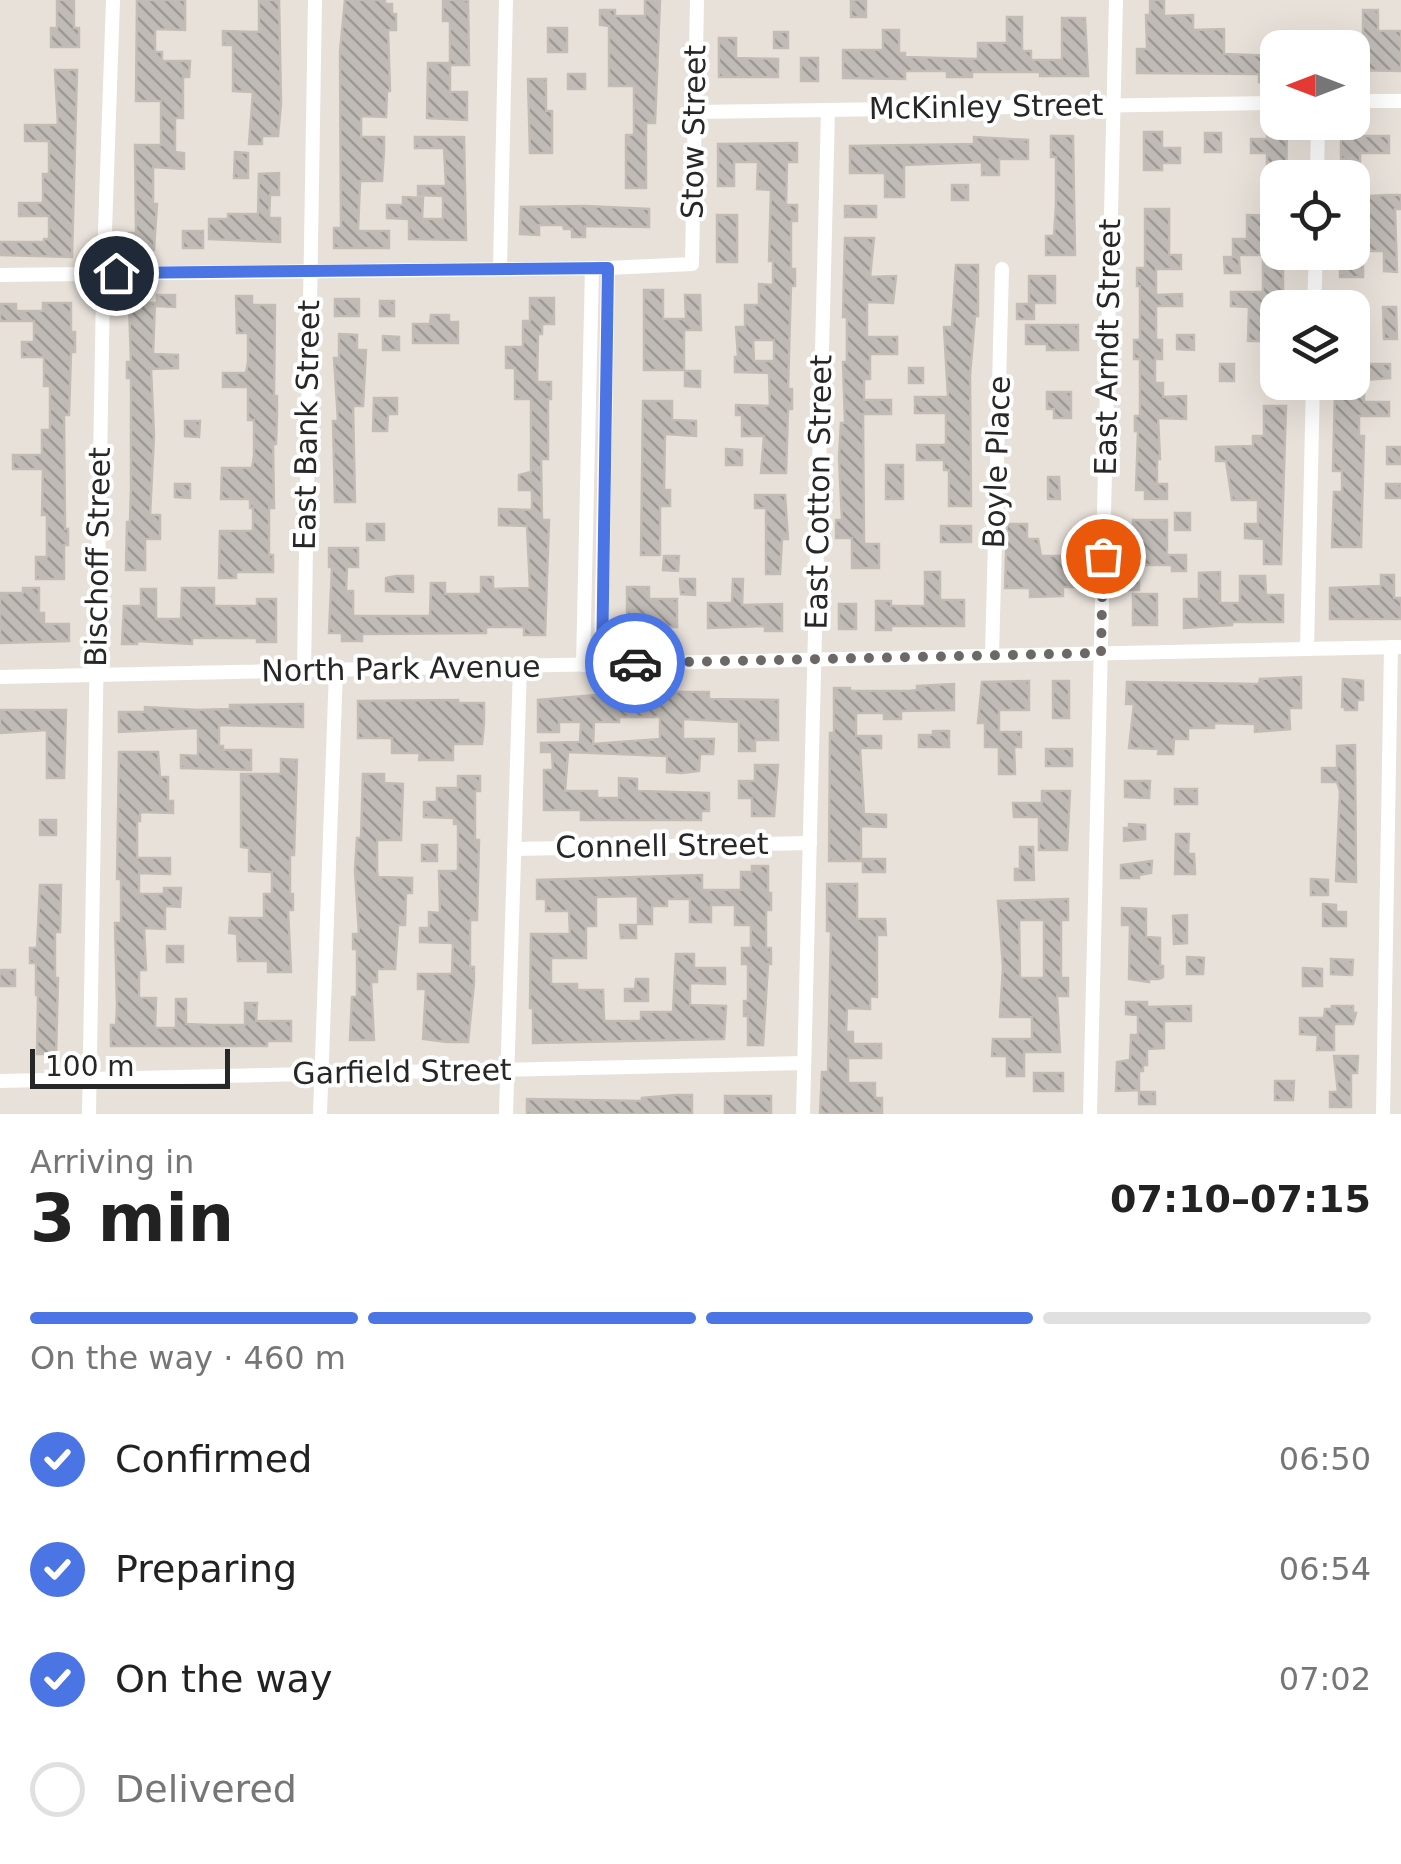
<!DOCTYPE html>
<meta charset="utf-8">
<style>
:root{--surface:#fff;--page:#f2f2f2;--text:#222;--muted:#767676;--line:#e0e0e0;--accent:#4b75e4}
body{margin:0;font-family:"DejaVu Sans",sans-serif;background:var(--page);color:var(--text);height:100vh;display:flex;flex-direction:column;font-size:38px;white-space:nowrap}
*{box-sizing:border-box;margin:0}
p{font-size:32px;color:var(--muted)}
.icon{flex:none;width:55px;height:55px;fill:none;stroke:currentColor;stroke-width:2;stroke-linecap:round;stroke-linejoin:round}
.map{position:relative;height:1114px;overflow:hidden}
.side{display:flex;flex-direction:column;background:var(--surface);flex:1}
.side>*{flex:none}
.needle{width:65px;rotate:270deg}
.fabs{position:absolute;left:1260px;top:30px;display:grid;gap:20px}
.fabs a{display:grid;place-items:center;width:110px;height:110px;border-radius:20px;background:var(--surface);box-shadow:0 10px 40px #0002;font-size:50px}
.scale{position:absolute;left:30px;bottom:25px;width:200px;box-sizing:border-box;padding-left:10px;border:5px solid #272727;border-top:0;font-size:28px;line-height:35px;white-space:nowrap;color:#272727;-webkit-text-stroke:8px #fff;paint-order:stroke}
.pin{position:absolute;display:grid;place-items:center;width:85px;height:85px;color:#fff;margin:-42px;border:5px solid #fff;border-radius:50%;box-shadow:0 2px 10px #0007}
.courier{position:absolute;display:grid;place-items:center;width:100px;height:100px;margin:-50px;border:8px solid #4b75e4;border-radius:50%;background:#fff;color:#222;box-shadow:0 2px 12px #0007}
.overview em{font-style:normal;font-weight:700}
.overview div{display:flex;flex-direction:column-reverse}
.overview{display:flex;align-items:center;justify-content:space-between;height:170px;padding:0 30px}
h1{font-size:65px;font-weight:700;line-height:75px}
.bar{display:grid;grid-template-columns:repeat(4,1fr);gap:15px 10px;align-content:center;height:120px;padding:0 30px}
.bar i{height:12px;border-radius:8px;background:var(--line)}
.bar .current{background:var(--accent)}
.bar p{grid-column:span 4}
ol{padding:0 30px;list-style:none}
li{display:flex;align-items:center;gap:30px;height:110px}
li p{margin-inline-start:auto}
li .icon{padding:10px;border-radius:50%;background:var(--accent);color:#fff;stroke-width:4}
li:last-child{color:var(--muted)}
li i{width:55px;height:55px;border:5px solid var(--line);border-radius:50%}
.map>svg:first-child{display:block}
</style>
<div class="map">
<svg width="1401" height="1114" viewBox="0 0 1401 1114">
<defs>
<pattern id="building-back-hatch" width="6" height="6" patternUnits="userSpaceOnUse" patternTransform="scale(2.5)"><rect width="6" height="6" fill="#c0bbb6"/><path d="M-1 5l2 2M0 0l6 6M5-1l2 2" fill="none" stroke="#9c9894"/></pattern>
</defs>
<rect width="100%" height="100%" fill="#e8e1da"/>
<g fill="url(#building-back-hatch)" stroke="#c3bcb4" stroke-width="2.5" fill-rule="evenodd">
<path d="M57 0H74V28H79V47H51V28H57Z"/>
<path d="M137 0H185V30L155 29V52H162V61H190L189 77H183V118H175V152L184 153V169L153 167V204H157L154 250H129V233H136L135 145H161V101H136Z"/>
<path d="M259 0H279L281 104 278 136H262V144H249L253 92 233 91V45H223V31L259 32Z"/>
<path d="M345 0H385V4H392V14H396V30H388L390 91H387L386 117 361 116V137H384V150L382 181H360L358 231H389V248H334V228H341L340 52Z"/>
<path d="M443 0H468L469 65H450V92H467V120L427 118 428 63H450V21H443Z"/>
<path d="M645 0H660L655 123H646V188H626V135H634V86H609V26L600 25V10H615V16H645Z"/>
<rect x="851" y="0" width="15" height="17"/>
<path d="M1150 0H1164V16L1193 15V30L1224 29V54L1276 56V82H1259V74L1137 73V49H1147L1146 15H1150Z"/>
<path d="M1363 10H1378V31H1401V71L1352 70V41H1363Z"/>
<path d="M1007 17H1022V51H1031V60H1062V18H1085L1088 76H1040V72H972V77H947V71H905V79L843 78V50H883V30H899V53H905V57L978 59V43H1007Z"/>
<rect x="548" y="28" width="19" height="24"/>
<rect x="774" y="32" width="14" height="16"/>
<path d="M719 38H736V58L778 59V77H719Z"/>
<rect x="801" y="58" width="17" height="23"/>
<path d="M55 70H77L72 257 0 255V242H44V239H49V216H19V203H43V174H49V141H25V125H58Z"/>
<rect x="568" y="74" width="17" height="15"/>
<path d="M528 79H546V111H552V153H530Z"/>
<path d="M1267 130H1287L1286 178H1278V191H1267V153H1251V139H1267Z"/>
<path d="M1144 132H1162V148H1180V163H1162V170H1144Z"/>
<rect x="1205" y="133" width="16" height="19"/>
<path d="M1051 136H1073L1075 255H1046V236H1054L1056 205V157H1051Z"/>
<path d="M1341 136H1389V153H1360V166H1349V159H1341Z"/>
<path d="M415 137H464L466 240 409 239V219L387 218V205H403V197L423 198 422 219H443V196L418 195V186H446L444 148H415Z"/>
<path d="M974 137 1028 140V159H999V175H982V162L904 165V197H885V173H850V146L974 144Z"/>
<path d="M797 143V162H787L786 205H797V221H791V269H795V286H791L790 317 788 389H792V409H788L786 473H761L764 436H742V415H736V405L770 406 769 373 735 372V357H738L736 327H745V305H759V284L773 285V261H769L771 190 757 189 758 162H734V186H718V144ZM753 340H774V361H754Z"/>
<path d="M235 152 248 153V178H234Z"/>
<path d="M279 173V195H270L269 218H280V242L209 239V219H228V214H258L259 174Z"/>
<rect x="952" y="185" width="16" height="15"/>
<path d="M1388 195H1401V209H1395L1397 272 1384 271V251H1363V277H1340V262H1352V197Z"/>
<path d="M585 206 649 209V227L585 226V237H572V229H564L563 225H539V235L520 234 521 207Z"/>
<rect x="845" y="206" width="31" height="11"/>
<path d="M1145 209H1169V255H1181V269H1156V295L1182 294V306H1156V340H1162V359H1155V383H1163V397L1186 396V419L1158 418 1160 459H1157V484H1167V499H1145V490H1136L1138 431H1135V416H1140V359H1134V340H1140V286H1137V268H1145Z"/>
<rect x="717" y="215" width="20" height="47"/>
<path d="M1247 215 1278 216V262H1283V308H1278V385H1266V341H1248L1249 307 1231 306V292H1263V255H1233V239H1247Z"/>
<rect x="183" y="231" width="20" height="17"/>
<path d="M845 238H874L870 277 896 276 893 303 867 302V337H897V354H870V379H864V400H891V414H863L864 544H879V568H852V538H836V520H842L839 457 841 423H845L843 362H847V317H843Z"/>
<path d="M1224 257H1239L1240 273H1225Z"/>
<path d="M956 265H978V316H975L970 375 971 506H949V470H944V460H917V445H946V413H915V397H948L944 327H952Z"/>
<rect x="1029" y="276" width="26" height="27"/>
<path d="M644 290H663V319H686L685 295H700L701 330H684V370H644Z"/>
<path d="M157 295H175V307L157 306Z"/>
<path d="M236 296H252V305H275L274 396H277V414L276 444H273L274 508H269V555H273V572H236V578H219L220 531H253V508H250V499H221L222 468H252L254 456V420H248V387H223V373H246L248 362V333H237Z"/>
<path d="M530 298H554V324H542V334H538L537 382H551V399H548V459H541L542 520H549L545 635H524V627H486V633L362 634V641H342V633H329L332 567H329V548H358V567H347L346 591H353V616H430L431 583H445V594H481V577H493V589L530 588 527 526 499 525V509L532 510V490H519V475L531 472V399H515V368H506V347H523V321H530Z"/>
<rect x="335" y="299" width="24" height="17"/>
<rect x="380" y="301" width="14" height="15"/>
<path d="M43 303H71V332H75V352H71L69 415H64L65 529H68V545H64V579H36V557H47V515H42L43 469H13V455H42V430H50V386H44V357H22V342H34V321H0V304H16V311H43Z"/>
<path d="M129 303H155L153 354 178 355V368L151 369 154 435 150 515H160V539H145V570H126L127 522H130L131 489V378H127V362H131Z"/>
<rect x="1017" y="304" width="17" height="15"/>
<path d="M1383 307H1396L1397 339H1384Z"/>
<path d="M431 315H449V322H458V343H413V324H430Z"/>
<path d="M1026 325H1078V350H1047V344H1026Z"/>
<path d="M339 334 357 335V350H366L363 406H353L355 502H335L333 421H338L334 358H339Z"/>
<path d="M1177 335H1194V350L1177 349Z"/>
<path d="M1352 335H1367V364H1390V378L1364 380V402H1389V416H1359V436H1364L1361 547H1332L1334 492H1342V471H1333L1335 392H1352Z"/>
<path d="M383 336 399 337V350H383Z"/>
<rect x="1220" y="364" width="14" height="17"/>
<rect x="909" y="368" width="14" height="15"/>
<path d="M685 371H700V387L685 386Z"/>
<path d="M1047 392H1071V418H1054V409H1047Z"/>
<path d="M374 398H397V414H388L387 431H373Z"/>
<path d="M643 401H672V420L696 421V436L665 434 664 490H670V506H660V555H641Z"/>
<path d="M1264 406H1286L1281 564H1264V539L1245 538V524H1258V500H1232L1226 461H1216V447L1253 446V436H1264Z"/>
<path d="M185 421H200L199 437 185 436Z"/>
<rect x="1387" y="447" width="14" height="17"/>
<path d="M726 449 742 450V465H726Z"/>
<rect x="886" y="465" width="17" height="34"/>
<path d="M1048 477H1059L1060 499H1048Z"/>
<path d="M175 484H190V498L175 497Z"/>
<rect x="1386" y="484" width="15" height="14"/>
<path d="M755 495H785L788 539H782L780 574H766V508H755Z"/>
<rect x="1175" y="513" width="15" height="17"/>
<path d="M1133 520H1167V555H1186V571H1172V565H1132Z"/>
<rect x="367" y="524" width="17" height="16"/>
<path d="M1007 524H1027V539H1038L1041 556H1063V563L1084 562V587H1063V596L1030 597V588H1005Z"/>
<rect x="941" y="526" width="30" height="16"/>
<path d="M664 556H679L678 571 663 570Z"/>
<path d="M925 572H940V600H964V626H891V630H876V601H891V606H925Z"/>
<path d="M1220 572V603H1240V576H1265L1266 595H1283V622H1232V625L1184 628V599H1199V573Z"/>
<path d="M1125 574H1139V590H1124Z"/>
<path d="M1381 575H1394V598H1401V619H1330V588L1381 586Z"/>
<path d="M396 576H413V592L386 591V578Z"/>
<path d="M680 579H695V595L681 594Z"/>
<path d="M733 579H743L742 605 782 604V631H765V626L708 628V603H732Z"/>
<path d="M627 587H649V599H677V627L627 626Z"/>
<path d="M23 588H39V613H44V624H69V641L0 643V593H23Z"/>
<path d="M182 588H214V606H257V599H276V642H257V638H192V644L137 641V644H122L124 606H141V589H156V619H181Z"/>
<rect x="1133" y="594" width="24" height="31"/>
<rect x="839" y="604" width="17" height="25"/>
<path d="M1301 677V708H1289L1290 729 1255 732V724L1214 723V728H1188V739H1174L1173 754H1158L1159 749 1129 748 1134 704H1126L1127 682 1259 684 1260 679Z"/>
<path d="M1343 679 1363 681V700H1357V710H1345V707H1342Z"/>
<path d="M1029 681V710H999V732H1021V747H1014L1015 774H999V747H985V723H978L982 682Z"/>
<rect x="1053" y="681" width="16" height="37"/>
<path d="M954 684V710L901 711V719H884V713H856V736H881V748H860L864 814 886 815V827L861 826V861H829L830 733H834V688H850V691H910L917 690V686Z"/>
<path d="M631 692H709V699L778 700V740H755V751H739V722L683 719V739H714L713 754H700L699 771 682 773 667 772V756L568 752 565 791H597V798H619V778L637 779V791L709 793V811H701V820H581V810H544V770H553L552 752H541V743L580 742 581 722H559V732H538V700ZM619 717H660V739L593 744 594 722H619Z"/>
<path d="M458 700V703H484V723L482 744H453V760H419L420 753H392V738H358V701Z"/>
<path d="M303 704V727L219 725V746H223V750H251V770L181 768V755L198 756V728L119 732V712H145V707L198 710 230 709V705Z"/>
<path d="M0 710H66L64 778H47V730L0 733Z"/>
<path d="M933 731H949V747H919V735H933Z"/>
<path d="M1355 745 1356 882 1336 881 1340 791 1337 782H1322V768H1337V746Z"/>
<rect x="1046" y="749" width="26" height="17"/>
<path d="M119 752H158L160 777H168V801H173V813L140 812V821H137V858H170V874L139 873V894H164V888H181L180 907 165 906V929L144 928 146 970H139V998H156L155 1028H176V999H186V1024L209 1025H245V1003H257L256 1021H291V1041H267V1046H111V1025H116L117 1007 115 923H121V879H117Z"/>
<path d="M281 759 297 760 294 855H290V894H293V910H288L291 972H268V961H238L237 934 229 933 230 918H264V894H272V872L249 871V848L241 847V774H281Z"/>
<path d="M755 765H778L774 816H752V798H739V781H755Z"/>
<path d="M363 774H384V783L403 784 401 840H377V870L378 877 412 878V893H406L405 925H398L395 969H377V982H371L374 1040H350L352 997H357V949H353V934H359L355 870 357 838H361Z"/>
<path d="M458 776H480V791H475V840H479L477 920H470V967H474V983L468 1042H447L423 1039 426 989H418V974H452L453 943 420 942V928H429V912L440 913 439 871H458V824H454V818L424 817V802H437V788H458Z"/>
<path d="M1125 781H1150L1149 798 1125 797Z"/>
<rect x="1175" y="789" width="22" height="15"/>
<path d="M1042 791H1070L1067 850H1039V817H1014L1013 803H1042Z"/>
<rect x="40" y="820" width="16" height="15"/>
<path d="M1129 824 1145 825V839L1124 841V828H1129Z"/>
<path d="M1176 834H1189L1188 854H1194L1195 874H1175Z"/>
<rect x="422" y="845" width="15" height="16"/>
<path d="M1020 847H1033L1034 880H1015V869H1020Z"/>
<rect x="863" y="859" width="22" height="13"/>
<path d="M1152 861 1151 873 1139 875V878H1121V865Z"/>
<path d="M752 866H768V893H771V910H766V948H771V964H768L763 1045H748V1016H744V1001H748V964H742V948H751V925H735V905H711V922H690V899H667V906H652V924H638V896L596 897V926H586V958H551V984H577V990H603L604 1021H641V1012H673L676 954H694V968H725V984L690 983V1005L726 1006 724 1039 533 1043V1008H530L531 934H570L569 911H546V899H537V880L702 875V890H741V872H752Z"/>
<path d="M1311 879 1328 880V895H1311Z"/>
<path d="M827 884H857V919H885L886 935H877V997L870 996V1009L847 1008 846 1032H853V1044H881V1058H848V1083H875V1098H882V1113L820 1114 822 1072H828L831 931H827Z"/>
<path d="M40 885H61L60 932H55V978H58L56 1054H37L38 995H36V963H30V948H37Z"/>
<path d="M1068 899V920H1061V978H1068V996H1057L1060 1052H1024V1076H1007V1056H992L993 1039H1032V1017H1000L1003 967 998 901ZM1019 920H1044V978H1020Z"/>
<path d="M1323 904 1336 905V912H1346V926H1323Z"/>
<path d="M1122 908 1146 909V937L1160 938V966H1163V977L1159 979H1149V982L1129 979 1130 925H1122Z"/>
<path d="M1187 915V943L1174 944 1173 916Z"/>
<path d="M620 925H636V938H621Z"/>
<rect x="167" y="946" width="16" height="16"/>
<path d="M1187 957 1204 958 1203 974H1187Z"/>
<path d="M1331 959 1353 960 1352 975 1331 974Z"/>
<path d="M1303 968 1322 969V986H1303Z"/>
<rect x="0" y="970" width="15" height="16"/>
<path d="M636 979H648V1001H625V989H635Z"/>
<path d="M1126 1002H1147V1007L1191 1006V1021H1164V1048L1147 1049V1065H1143V1071H1139V1090L1116 1091 1117 1062 1130 1060 1131 1035H1138V1015L1126 1014Z"/>
<path d="M1332 1006H1353V1013H1356L1353 1024H1334V1050H1317L1318 1035 1300 1034V1018H1324L1325 1009H1332Z"/>
<path d="M1334 1056H1358L1357 1073H1351V1107H1330V1092H1338Z"/>
<rect x="1034" y="1073" width="29" height="18"/>
<path d="M1275 1081H1294L1293 1100H1275Z"/>
<rect x="1139" y="1092" width="16" height="12"/>
<path d="M676 1095H692V1114H527V1099L642 1101V1098Z"/>
<rect x="725" y="1096" width="46" height="17"/>
</g>
<g fill="none" stroke-linecap="round" stroke-linejoin="round">
<g stroke="#fff" stroke-width="14">
<path d="M1352 101H1401"/>
<path d="M694 112 1278 103"/>
<path d="M1317 178 1318 122"/>
<path d="M500 267 506 0"/>
<path d="M0 275 608 268 692 264 697 0"/>
<path d="M1314 308 1316 252"/>
<path d="M1307 649 1313 382"/>
<path d="M992 656 1002 269"/>
<path d="M601 664 608 268"/>
<path d="M583 665 592 268"/>
<path d="M304 671 315 0"/>
<path d="M0 677 1401 647"/>
<path d="M514 849 810 843"/>
<path d="M0 1081 804 1063"/>
<path d="M89 1114 103 288 113 0"/>
<path d="M320 1114 336 670"/>
<path d="M506 1114 520 666"/>
<path d="M803 1114 828 110"/>
<path d="M1090 1114 1116 0"/>
<path d="M1383 1114 1391 647"/>
</g>
</g>
<g fill="none" stroke-linecap="round" stroke-linejoin="round">
<path stroke="#6b6866" stroke-width="10" stroke-dasharray="0 18" d="M635 663 1101 653 1103 556"/>
<path stroke="#4b75e4" stroke-width="12" d="M116 273 608 268 602 664 635 663"/>
</g>
<g text-anchor="middle" stroke-width="8" stroke-linejoin="round" paint-order="stroke">
<g font-size="30" fill="#272727" stroke="#fff">
<text transform="translate(986 107) rotate(-1)" y="10">McKinley Street</text>
<text transform="translate(694 132) rotate(-89)" y="10">Stow Street</text>
<text transform="translate(1108 347) rotate(-89)" y="10">East Arndt Street</text>
<text transform="translate(307 425) rotate(-89)" y="10">East Bank Street</text>
<text transform="translate(997 462) rotate(-88)" y="10">Boyle Place</text>
<text transform="translate(819 492) rotate(-89)" y="10">East Cotton Street</text>
<text transform="translate(98 557) rotate(-89)" y="10">Bischoff Street</text>
<text transform="translate(401 669) rotate(-1)" y="10">North Park Avenue</text>
<text transform="translate(662 846) rotate(-1)" y="10">Connell Street</text>
<text transform="translate(402 1072) rotate(-1)" y="10">Garfield Street</text>
</g>
</g>
</svg>
<div class="fabs">
<a><svg class="needle" viewBox="-14 -14 28 28"><path d="M0-13l5 13h-10z" fill="#e53935"/><path d="M0 13l5-13h-10z" fill="#767676"/></svg></a>
<a><svg class="icon" aria-label="locate" viewBox="0 0 24 24"><circle cx="12" cy="12" r="6"/><path d="M12 2v4M12 18v4M2 12h4M18 12h4"/></svg></a>
<a><svg class="icon" aria-label="layers" viewBox="0 0 24 24"><path d="M12 4l9 5-9 5-9-5zM3 14l9 5 9-5"/></svg></a>
</div>
<div class="scale">100 m</div>
<div class="pin" style="left:1103px;top:556px;background:#ea580c"><svg class="icon" aria-label="bag" viewBox="0 0 24 24"><path d="M5 8h14l-1 12H6zM9 8a3 3 0 0 1 6 0"/></svg></div>
<div class="pin" style="left:116px;top:273px;background:#1f2937"><svg class="icon" aria-label="home" viewBox="0 0 24 24"><path d="M3 11l9-7 9 7M6 9v11h12V9"/></svg></div>
<div class="courier" style="left:635px;top:663px"><svg class="icon" aria-label="car" viewBox="0 0 24 24"><path d="M5 17H2v-5l4-1 3-4h7l3 4 3 1v5h-3M9 17h6M6 11h13"/><circle cx="7" cy="17" r="2"/><circle cx="17" cy="17" r="2"/></svg></div>
</div>
<section class="side">
<div class="overview"><div><h1>3 min</h1><p>Arriving in</p></div><em>07:10–07:15</em></div>
<div class="bar"><i class="current"></i><i class="current"></i><i class="current"></i><i></i><p>On the way · 460 m</p></div>
<ol>
<li><svg class="icon" aria-label="check" viewBox="0 0 24 24"><path d="M5 12l5 5 9-10"/></svg>Confirmed<p>06:50</p></li>
<li><svg class="icon" aria-label="check" viewBox="0 0 24 24"><path d="M5 12l5 5 9-10"/></svg>Preparing<p>06:54</p></li>
<li><svg class="icon" aria-label="check" viewBox="0 0 24 24"><path d="M5 12l5 5 9-10"/></svg>On the way<p>07:02</p></li>
<li><i></i>Delivered</li>
</ol>
</section>
